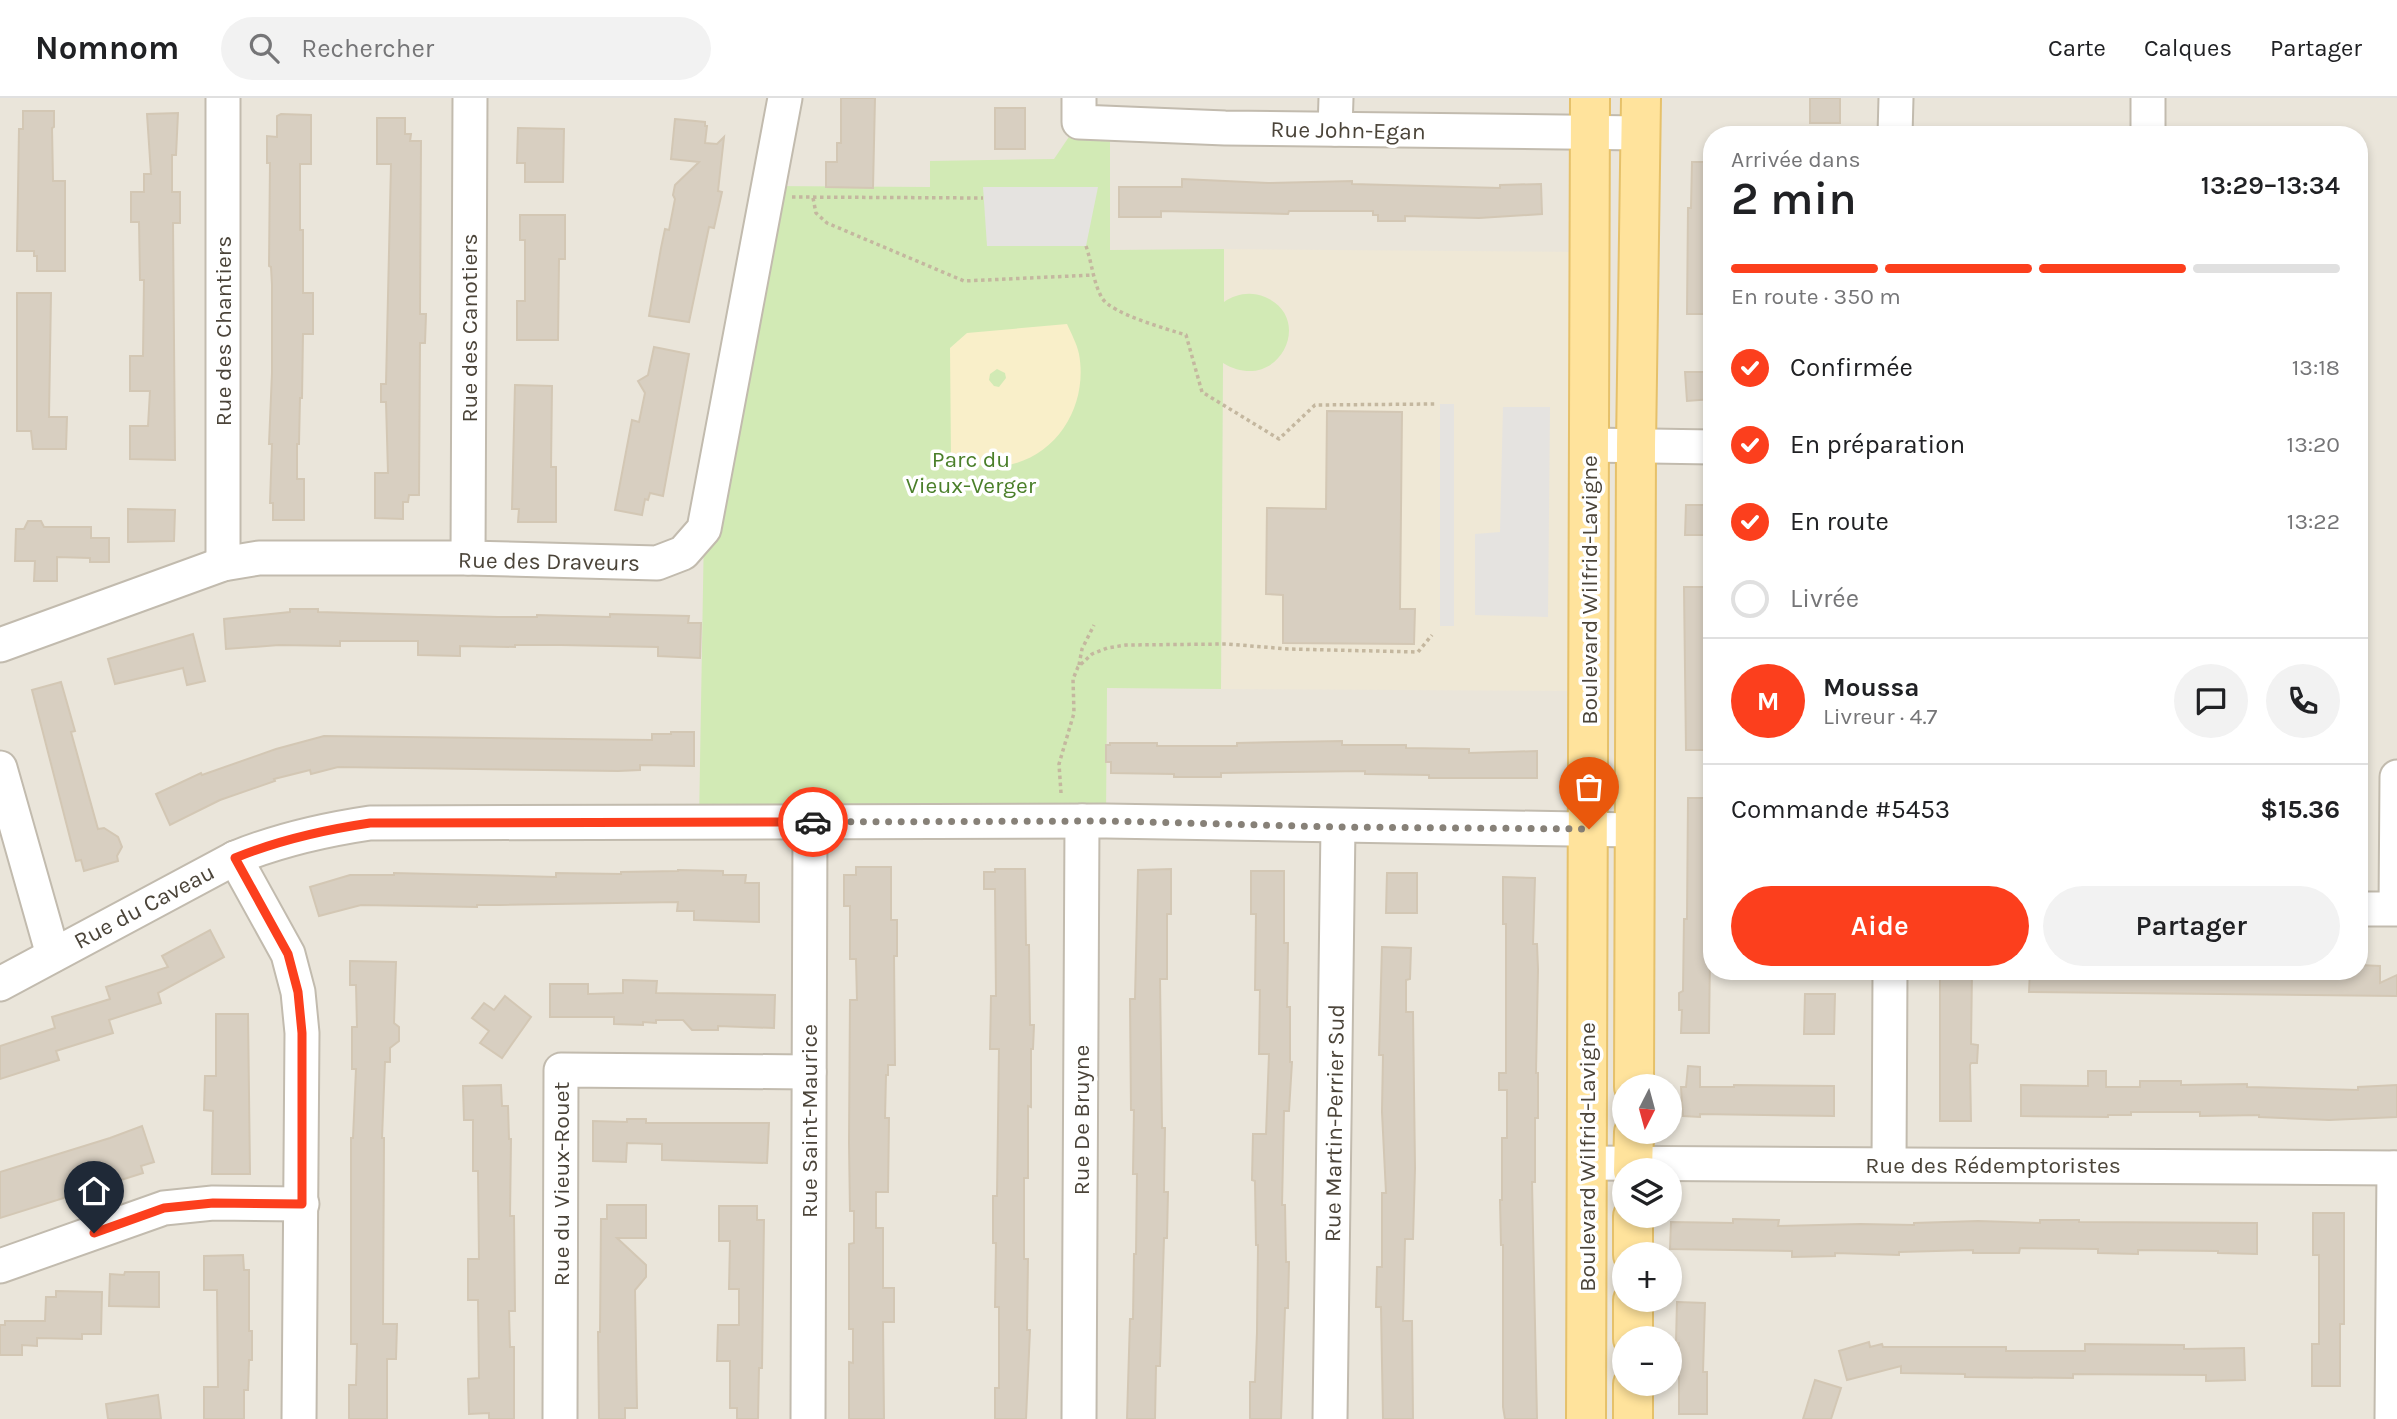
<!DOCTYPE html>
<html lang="fr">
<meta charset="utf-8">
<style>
:root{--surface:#fff;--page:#f2f2f2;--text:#202124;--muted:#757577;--line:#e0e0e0;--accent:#fc3f1d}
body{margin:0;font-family:Karla,sans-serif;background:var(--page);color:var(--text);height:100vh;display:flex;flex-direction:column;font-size:26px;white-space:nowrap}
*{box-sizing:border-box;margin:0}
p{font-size:23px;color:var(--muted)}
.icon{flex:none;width:38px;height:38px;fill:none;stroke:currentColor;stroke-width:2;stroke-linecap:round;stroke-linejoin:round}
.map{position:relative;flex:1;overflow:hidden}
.sheet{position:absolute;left:1703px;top:28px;width:665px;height:854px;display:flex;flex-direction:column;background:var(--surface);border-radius:28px;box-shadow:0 4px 10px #0003}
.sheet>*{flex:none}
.needle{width:46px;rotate:186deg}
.fabs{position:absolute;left:1612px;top:976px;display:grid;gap:14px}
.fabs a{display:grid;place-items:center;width:70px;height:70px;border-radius:50%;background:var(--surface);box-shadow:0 4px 10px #0003;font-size:35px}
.pin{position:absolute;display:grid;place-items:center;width:60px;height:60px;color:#fff;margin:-72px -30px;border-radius:50% 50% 50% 0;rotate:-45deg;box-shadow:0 0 7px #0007}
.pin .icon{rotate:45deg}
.courier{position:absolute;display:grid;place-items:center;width:70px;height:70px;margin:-35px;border:5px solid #fc3f1d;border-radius:50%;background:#fff;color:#222;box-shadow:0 2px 9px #0007}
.summary em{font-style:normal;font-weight:600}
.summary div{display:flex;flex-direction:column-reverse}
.summary{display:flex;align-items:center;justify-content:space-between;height:119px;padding:0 28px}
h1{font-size:46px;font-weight:600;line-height:52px}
.bar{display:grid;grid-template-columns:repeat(4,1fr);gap:10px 7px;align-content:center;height:84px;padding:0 28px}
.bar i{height:9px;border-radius:5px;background:var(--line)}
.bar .selected{background:var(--accent)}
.bar p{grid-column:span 4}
.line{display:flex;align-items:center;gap:18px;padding:0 28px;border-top:2px solid var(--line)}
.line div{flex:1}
.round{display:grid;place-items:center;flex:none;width:74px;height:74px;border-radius:37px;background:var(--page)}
ol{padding:0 28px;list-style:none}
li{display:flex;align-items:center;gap:21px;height:77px}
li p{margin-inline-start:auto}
li .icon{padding:7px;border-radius:50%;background:var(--accent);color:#fff;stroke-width:4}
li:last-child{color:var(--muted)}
li i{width:38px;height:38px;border:4px solid var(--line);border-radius:50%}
.cta{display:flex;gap:14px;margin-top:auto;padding:14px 28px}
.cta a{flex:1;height:80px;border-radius:42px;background:var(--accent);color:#fff;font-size:28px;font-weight:600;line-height:80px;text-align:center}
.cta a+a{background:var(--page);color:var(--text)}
header{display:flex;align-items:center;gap:42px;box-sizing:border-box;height:98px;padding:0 35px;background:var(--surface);border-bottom:2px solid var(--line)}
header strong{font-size:33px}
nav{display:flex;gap:38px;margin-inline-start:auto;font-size:24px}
.search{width:490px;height:63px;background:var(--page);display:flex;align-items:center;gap:18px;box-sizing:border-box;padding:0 24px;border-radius:38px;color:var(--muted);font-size:26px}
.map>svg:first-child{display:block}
</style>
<header>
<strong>Nomnom</strong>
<div class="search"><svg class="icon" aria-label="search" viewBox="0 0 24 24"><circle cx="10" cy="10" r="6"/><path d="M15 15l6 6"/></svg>Rechercher</div>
<nav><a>Carte</a><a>Calques</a><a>Partager</a></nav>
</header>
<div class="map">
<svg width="2397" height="1321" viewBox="0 0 2397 1321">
<rect width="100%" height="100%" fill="#f6f3ec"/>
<path fill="#eae5da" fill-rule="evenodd" d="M0 0H2397V1321H0ZM1712 37H2359V873H1712ZM1624 989H1670V1034H1624ZM1624 1073H1670V1118H1624ZM1624 1157H1670V1202H1624ZM1624 1241H1670V1286H1624Z"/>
<path fill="#efe8d6" d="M1224 151 1591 154 1588 593 1221 591Z"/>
<path fill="#d2eab5" d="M1079 24H1110V152L1224 151V204C1236 196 1250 193 1265 199 1316 220 1278 298 1223 265L1221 591 1107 590 1106 723 699 724 704 431 768 88 930 89V63L1054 61Z"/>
<path fill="#f9efc9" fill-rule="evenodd" d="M1067 226C1071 235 1077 246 1079 256 1088 305 1060 356 1009 367 989 371 970 366 951 360L950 250 967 235ZM997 271 1005 275 1006 280 999 289 994 288 989 282 990 276Z"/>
<g fill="#e5e3e0">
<path d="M1098 89 1086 148H987L983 89Z"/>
<rect x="1440" y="306" width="14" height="222"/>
<path d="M1503 309H1550L1548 519 1475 517V436L1500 434Z"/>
</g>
<g fill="#d8cfc1" stroke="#d3c7b4" stroke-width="2">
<path d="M841 0H875L873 90 826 89V64H837V45H841Z"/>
<rect x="1810" y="0" width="30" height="25"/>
<rect x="995" y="10" width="30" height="41"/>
<path d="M23 13H54V29L52 30 53 83H65V173H37V158H34V153H17L19 31H23Z"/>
<path d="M178 15 176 57H172V94H180V125H173L175 362 130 361V328H148L150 293H130V258H143L144 182H140L139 124H131V94H144V76H151L147 16Z"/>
<path d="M281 16 311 17V66H300V132H303V195H313V236H303L302 300H300L299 346H297V381H304V422H273V405H270L272 346H269L272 275V187L271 169 269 168 270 65H267V38L277 39V18Z"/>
<path d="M377 20H405V36H411L410 43H421L420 216H426L425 245H420L419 397H409L408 404H403V421L375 420V375H388L386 304H381V286H386L391 66H377Z"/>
<path d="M675 21 705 24V28H707L705 45 717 46 724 39 718 93 722 94 714 130 709 129 689 224 649 218 661 150 665 131 669 132 675 101 673 97 675 87 699 64 671 61Z"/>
<path d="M518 30 564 31 563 84H525V65H517Z"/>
<path d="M1692 64H1712V216H1687L1688 110H1691Z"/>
<path d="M1182 81 1268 85 1352 83V86L1500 90V87L1541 86 1542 116 1479 120 1405 118V123H1378V117H1373V113H1289L1288 116 1161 113V119H1119V89H1182Z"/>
<path d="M520 117H565V161H559L558 242H517V203H525V142H520Z"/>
<path d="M17 195H51L49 319H67L66 351H33L31 333H17Z"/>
<path d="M654 249 689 256 663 398 650 395 648 402 645 401 642 417 615 412 632 322 639 324 645 295 638 283 648 277Z"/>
<path d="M1685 274H1712V301L1687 303Z"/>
<path d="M515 287 552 288 551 369H556V424H518L519 411H512Z"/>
<path d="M1327 313 1402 314 1400 511H1415L1414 546 1283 545V497L1266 496 1267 410 1326 411Z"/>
<path d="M1686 407H1712V437H1685Z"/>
<path d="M128 411 175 412 174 443 128 444Z"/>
<path d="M28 423H41L44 429H91V440H109V464H90V460L57 459V483H34L35 463H15L16 431H24Z"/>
<path d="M1684 489H1712V652H1686Z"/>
<path d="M290 511H318V514L498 519H537V517L610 519V516L689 518 688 525H701L700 560 658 558V549L561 547H515V549L460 548V558L418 557V543H340V548L279 547 226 551 224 521 290 514Z"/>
<path d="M193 536 205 583 187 587 183 570 115 586 108 561Z"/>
<path d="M61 584 75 633 71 634 98 731 104 730 118 739 122 749 117 758 118 763 84 773 81 762 76 763 32 592Z"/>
<path d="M671 634H694V668L640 667V672L618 673 338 669 311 676 310 672 274 681 275 683 220 702 170 727 156 696 201 675 202 677 276 651 324 638 652 642V636H671Z"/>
<path d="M1342 643V647H1406V650L1469 651V655L1537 653V680H1429V677L1365 676V673L1221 675V679H1174V676L1111 675V664H1106V647H1110V645H1157V648H1237V645Z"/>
<path d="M1688 700H1712L1709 935H1681L1682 912H1679V895L1683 893 1684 821H1687Z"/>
<path d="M856 769H891V822H897V858H894L895 967H888V977H886L885 1020H889L888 1094H876V1130H883V1190H894V1224H883L884 1321H849V1264L853 1265V1231H849V1146L854 1145V1113H850L849 1045 850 902H857L856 861H850V808H844V777H856Z"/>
<path d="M995 771H1025L1026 847H1029L1030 927H1034L1033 951H1031V1009L1028 1008V1080H1024V1161H1028L1027 1232H1030L1026 1321H995V1290H999V1209H995L996 1145H993V1098H997L999 951H990L991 898H996L995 791H984V774H995Z"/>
<path d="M1171 771V816H1167V881H1160L1162 1030H1165L1164 1094H1168L1167 1140H1164L1160 1268H1156L1155 1321H1127L1130 1221H1133L1134 1156H1136L1137 1076H1133L1134 1012H1131L1130 901H1135L1138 772Z"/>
<path d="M678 772 723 773V777H746L745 785H759V824L694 822V813H677L678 804 500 807H477V809L361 807 319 818 310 789 350 777H394V775L556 779V775L621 776V774L678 773Z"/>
<path d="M1251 773H1284V845H1288L1287 909H1290V964H1292L1289 1013H1284L1282 1107H1285L1286 1164H1289L1288 1210H1285L1281 1321H1250V1284H1255L1257 1234 1258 1147H1256L1255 1083 1252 1082 1253 1036H1266L1269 956H1259L1260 892H1255L1256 816H1251Z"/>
<path d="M1387 775H1417V815H1386Z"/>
<path d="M1503 779 1535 780 1533 846H1537L1538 871 1536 975H1538V1020H1535V1084H1532L1537 1321H1505L1503 1309V1147H1501L1500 1102H1502V1040H1507V992H1499V975H1506V826H1503Z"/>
<path d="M210 832 224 859 158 895 161 905 109 922 113 935 56 953 59 962 0 981V948L55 930 52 919 110 901 106 889 168 869 162 858Z"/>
<path d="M1382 849 1411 850 1410 881 1406 882V914H1413L1415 1070 1413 1141H1405L1403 1223H1412L1413 1321H1383L1381 1209H1376L1377 1169H1382V1095H1386L1382 1014 1383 957H1379Z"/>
<path d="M350 863 396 864 394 925 399 929V943L390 950V964H385L382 1040H384L383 1226H397L396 1261H387V1321H349V1287H356L357 1246H351V1040H353L356 971H352V929H357L356 887H350Z"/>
<path d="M2359 867 2380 868V885L2397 877V898L2029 894 2030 873H2359Z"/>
<path d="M1940 873H1972L1971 946 1978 947 1977 965H1971L1970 967 1971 1023H1940Z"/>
<path d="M623 882 657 883 656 895 775 897 774 930 718 928V932H692L683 922H656V925L643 924V927L614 926V919H550V886H588V896L623 895Z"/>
<path d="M1805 896H1835L1834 936H1804Z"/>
<path d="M505 898 531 919 502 960 480 945 489 933 472 920 484 905 494 912Z"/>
<path d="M216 916H248L250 1076H212L213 1013 204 1012 205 978H216Z"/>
<path d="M1688 968 1700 969V989H1734V987L1834 988V1018L1700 1016V1019L1683 1018 1681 989H1686Z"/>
<path d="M2088 973H2106V989H2140V983H2181V987L2247 986V989L2358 992V989L2397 987V1019L2329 1022 2259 1019V1017L2200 1018V1014H2131V1017H2108V1019L2021 1018V987L2088 988Z"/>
<path d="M501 987 502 1008H508L509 1041H511L510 1118H514L515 1213H509L510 1249H514V1321H489V1315L469 1316 468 1281 479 1280 478 1202H468V1161H479L478 1073H473V1022H464L463 988Z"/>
<path d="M627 1021H646V1025H769L767 1065 662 1062V1046L627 1045 626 1064 593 1063V1023L627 1024Z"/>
<path d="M142 1028 154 1064 141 1068 143 1075 0 1120V1074L110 1040Z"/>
<path d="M607 1107H646V1140H617L646 1167V1179L635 1192 637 1310H625V1321H599L598 1234H600L601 1121H607Z"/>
<path d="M719 1108H757V1122H764L762 1270H759L758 1321H737V1310H730V1263H717L718 1227H739V1191H729L730 1143H719Z"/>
<path d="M2313 1115H2344V1226H2340V1288H2312V1246H2319V1157H2313Z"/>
<path d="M1733 1121 1779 1122 1778 1128 1860 1126 1914 1127V1125L1978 1123 2040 1125V1122H2079V1124L2257 1125V1156L2218 1155V1153L2138 1152V1156L2098 1155V1151L2020 1150 2019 1155H1973V1152L1899 1154V1157L1835 1155V1158L1792 1159V1153L1670 1151 1671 1124 1733 1125Z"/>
<path d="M243 1157 244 1172H249V1233H252V1262H249L248 1292H244V1321H204V1289H218L217 1192H204V1158Z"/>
<path d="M125 1174H159V1209L109 1208 110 1176 124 1177Z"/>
<path d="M56 1193 102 1194 101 1236H82V1241L37 1240V1248L22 1247V1257H0V1227H5V1223H45L46 1199H56Z"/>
<path d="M1677 1204 1705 1205 1703 1274H1707V1316H1679V1245H1676Z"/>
<path d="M1869 1244 1870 1249 1882 1246 1883 1249H2006V1253H2085V1246L2184 1247V1251L2244 1250 2245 1282 2206 1283V1277L2073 1276V1280L1965 1279V1276L1901 1275V1268L1847 1282 1839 1253Z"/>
<path d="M1815 1282 1841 1290 1831 1321H1803Z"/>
<path d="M158 1297 161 1321H108L106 1306Z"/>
</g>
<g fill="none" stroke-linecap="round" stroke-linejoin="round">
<defs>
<g id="minor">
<path d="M223 0V466"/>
<path d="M1079 0V24L1225 30 1641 35"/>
<path d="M1335 31 1336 0"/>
<path d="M1895 37 1896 0"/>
<path d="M2148 37V0"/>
<path d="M1590 347 1712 349"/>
<path d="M468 460 470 0"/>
<path d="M0 547 223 466 259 460H468L657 465 683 455 704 431 785 0"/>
<path d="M0 670 53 857"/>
<path d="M235 760 288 856 298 894 302 935 299 1321"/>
<path d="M2359 811H2396L2397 679"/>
<path d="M0 886 235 760C279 742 323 732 370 725L1106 723 1634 732"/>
<path d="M1588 1065 2397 1070"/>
<path d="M1889 1066 1890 873"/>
<path d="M0 1168 164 1110 213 1105 302 1106"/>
<path d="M560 1321 561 972 809 974"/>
<path d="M808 1321 810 724"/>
<path d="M1079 1321 1082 723"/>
<path d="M1330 1321 1338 728"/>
<path d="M2392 1321 2394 1070"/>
</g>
<g id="major">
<path d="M1634 989 1636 348 1641 0"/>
<path d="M1633 1073 1634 1034"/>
<path d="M1633 1157V1118"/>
<path d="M1633 1241V1202"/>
<path d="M1586 1321 1590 0"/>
<path d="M1633 1321V1286"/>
</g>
</defs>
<use href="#minor" stroke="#c2bbae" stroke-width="37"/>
<use href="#major" stroke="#e6c16a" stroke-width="42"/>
<g stroke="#c4b79f" stroke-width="3.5" stroke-dasharray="3.5 3.5" stroke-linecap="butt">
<path d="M792 99 983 100"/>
<path d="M813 100 816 115 827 125 964 183 1093 177"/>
<path d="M1086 148C1092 165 1093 184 1102 200 1112 216 1167 231 1186 237L1202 294 1279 341 1315 307 1435 306"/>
<path d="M1079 567 1082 551 1094 527"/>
<path d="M1061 695 1059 666 1074 615 1073 581 1078 569 1092 556 1107 550 1126 547 1227 546 1288 551 1418 554 1432 537"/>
</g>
<use href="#minor" stroke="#fff" stroke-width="33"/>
<use href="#major" stroke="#ffe39c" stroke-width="38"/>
</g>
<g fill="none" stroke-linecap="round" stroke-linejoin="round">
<path stroke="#878178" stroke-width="7" stroke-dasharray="0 12.6" d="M813 724 1107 723 1338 729 1589 731"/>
<path stroke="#fc3f1d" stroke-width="9" d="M94 1135 164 1110 213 1105 302 1106V935L298 894 288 856 235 760C279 742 323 732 370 725L813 724"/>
</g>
<g text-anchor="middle" stroke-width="7" stroke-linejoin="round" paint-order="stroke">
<g font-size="23" fill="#4b4439" stroke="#fff">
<text transform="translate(1348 32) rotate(1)" y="8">Rue John-Egan</text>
<text transform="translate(469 230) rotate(-90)" y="8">Rue des Canotiers</text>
<text transform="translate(223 233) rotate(-90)" y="8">Rue des Chantiers</text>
<text transform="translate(549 463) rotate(1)" y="8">Rue des Draveurs</text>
<text transform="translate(1589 492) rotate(-90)" y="8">Boulevard Wilfrid-Lavigne</text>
<text transform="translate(144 808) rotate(-28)" y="8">Rue du Caveau</text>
<text transform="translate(1081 1022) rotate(-90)" y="8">Rue De Bruyne</text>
<text transform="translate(809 1023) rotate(-90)" y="8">Rue Saint-Maurice</text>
<text transform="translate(1334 1025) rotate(-89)" y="8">Rue Martin-Perrier Sud</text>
<text transform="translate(1587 1059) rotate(-90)" y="8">Boulevard Wilfrid-Lavigne</text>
<text x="1993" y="1075">Rue des Rédemptoristes</text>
<text transform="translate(561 1086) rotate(-90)" y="8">Rue du Vieux-Rouet</text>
</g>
<g font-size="23" fill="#4a7f2a" stroke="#fff">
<text x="971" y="369">Parc du<tspan x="971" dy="26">Vieux-Verger</tspan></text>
</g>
</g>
</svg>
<div class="fabs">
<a><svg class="needle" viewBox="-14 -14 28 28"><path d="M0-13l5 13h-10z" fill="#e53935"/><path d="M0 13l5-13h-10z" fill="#757577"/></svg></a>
<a><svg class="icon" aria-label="layers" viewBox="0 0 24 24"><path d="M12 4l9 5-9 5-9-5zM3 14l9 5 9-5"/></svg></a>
<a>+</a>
<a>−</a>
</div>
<div class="pin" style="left:1589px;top:731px;background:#ea580c"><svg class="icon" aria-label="bag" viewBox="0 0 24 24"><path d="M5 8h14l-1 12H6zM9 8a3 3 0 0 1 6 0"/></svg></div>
<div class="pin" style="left:94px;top:1135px;background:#1f2937"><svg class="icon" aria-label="home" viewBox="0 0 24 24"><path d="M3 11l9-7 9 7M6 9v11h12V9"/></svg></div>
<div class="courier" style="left:813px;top:724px"><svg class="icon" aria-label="car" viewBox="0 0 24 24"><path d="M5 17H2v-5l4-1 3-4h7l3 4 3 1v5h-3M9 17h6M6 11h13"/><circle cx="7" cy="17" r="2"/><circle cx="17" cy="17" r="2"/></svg></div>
<section class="sheet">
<div class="summary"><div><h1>2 min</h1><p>Arrivée dans</p></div><em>13:29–13:34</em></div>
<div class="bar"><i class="selected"></i><i class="selected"></i><i class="selected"></i><i></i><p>En route · 350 m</p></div>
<ol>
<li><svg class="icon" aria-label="check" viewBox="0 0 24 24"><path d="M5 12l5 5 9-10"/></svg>Confirmée<p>13:18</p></li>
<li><svg class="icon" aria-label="check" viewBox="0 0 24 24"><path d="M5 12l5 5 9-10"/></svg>En préparation<p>13:20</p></li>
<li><svg class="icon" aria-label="check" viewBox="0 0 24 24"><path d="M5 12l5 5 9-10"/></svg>En route<p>13:22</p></li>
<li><i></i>Livrée</li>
</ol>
<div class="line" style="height:126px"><b class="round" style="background:var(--accent);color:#fff">M</b><div><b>Moussa</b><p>Livreur · 4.7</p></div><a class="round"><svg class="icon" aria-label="chat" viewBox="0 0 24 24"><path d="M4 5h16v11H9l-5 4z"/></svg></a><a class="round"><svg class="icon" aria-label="phone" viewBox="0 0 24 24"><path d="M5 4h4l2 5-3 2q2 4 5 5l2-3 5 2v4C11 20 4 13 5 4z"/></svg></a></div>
<div class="line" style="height:91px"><div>Commande #5453</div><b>$15.36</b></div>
<div class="cta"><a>Aide</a><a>Partager</a></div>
</section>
</div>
